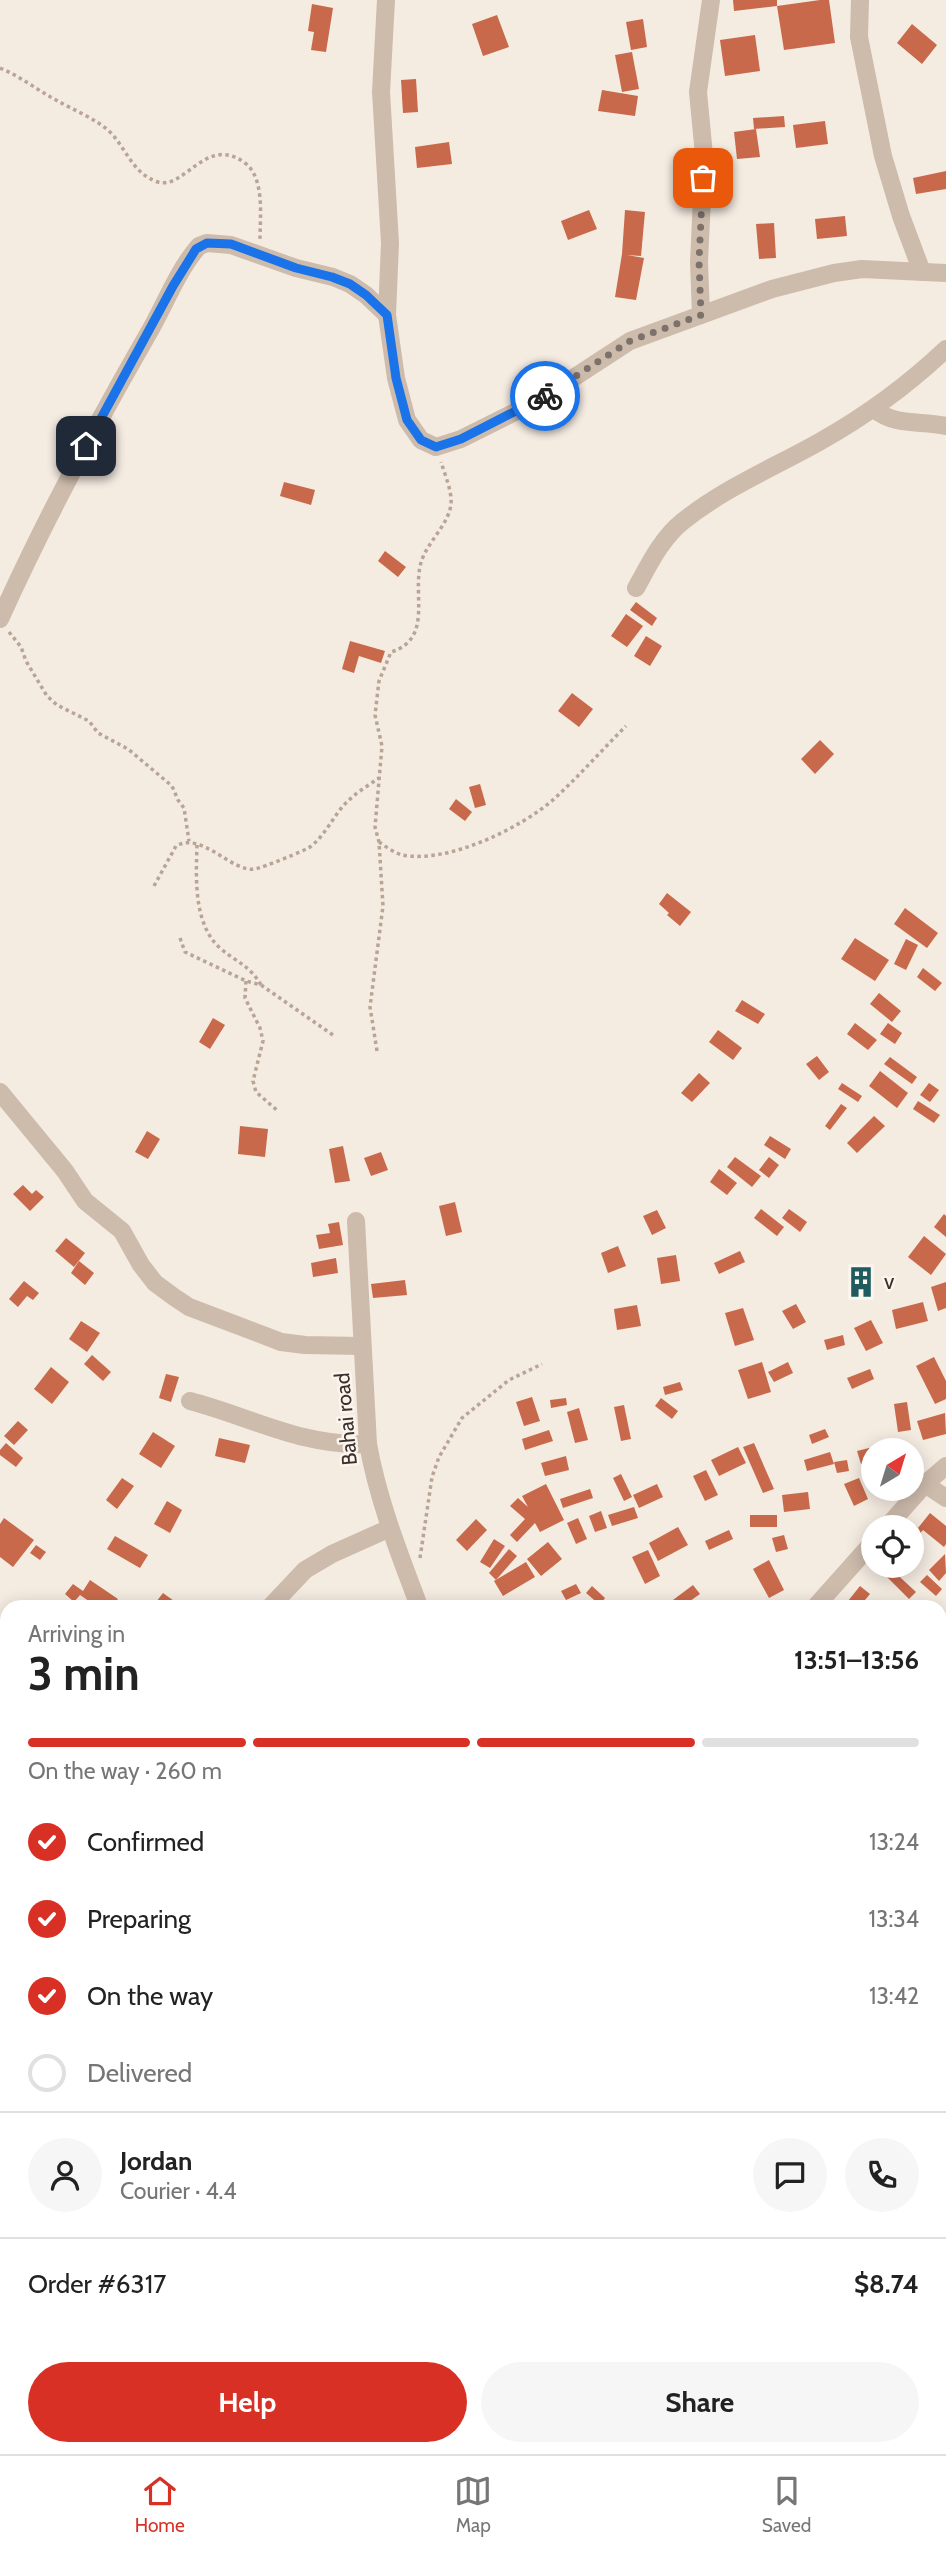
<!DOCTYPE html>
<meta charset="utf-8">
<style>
:root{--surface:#fff;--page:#f6f6f6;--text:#222;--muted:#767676;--line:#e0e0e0;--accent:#d93025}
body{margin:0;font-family:Cabin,sans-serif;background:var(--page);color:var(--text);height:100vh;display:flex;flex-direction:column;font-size:26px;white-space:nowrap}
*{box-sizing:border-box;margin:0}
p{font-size:23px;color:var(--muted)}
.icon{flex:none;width:38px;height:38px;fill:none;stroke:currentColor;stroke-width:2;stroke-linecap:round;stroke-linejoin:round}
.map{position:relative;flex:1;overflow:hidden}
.drawer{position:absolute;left:0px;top:1600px;width:947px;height:856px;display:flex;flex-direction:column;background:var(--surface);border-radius:21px 21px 0 0;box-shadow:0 4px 18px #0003}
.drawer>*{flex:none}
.needle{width:46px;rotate:38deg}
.tools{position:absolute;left:861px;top:1438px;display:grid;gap:14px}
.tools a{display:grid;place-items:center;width:63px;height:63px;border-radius:50%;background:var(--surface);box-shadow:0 4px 18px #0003;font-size:35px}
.pin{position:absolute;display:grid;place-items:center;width:60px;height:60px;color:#fff;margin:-30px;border-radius:14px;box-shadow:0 4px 10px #0006}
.courier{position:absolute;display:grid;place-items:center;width:70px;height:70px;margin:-35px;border:5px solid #1a73e8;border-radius:50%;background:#fff;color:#222;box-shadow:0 2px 9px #0007}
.head em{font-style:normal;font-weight:800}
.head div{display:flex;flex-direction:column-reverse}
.head{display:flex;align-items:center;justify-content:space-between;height:119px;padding:0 28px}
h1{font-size:46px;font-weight:800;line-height:52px}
.bar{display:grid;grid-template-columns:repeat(4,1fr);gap:10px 7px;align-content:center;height:84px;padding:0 28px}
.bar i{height:9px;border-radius:5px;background:var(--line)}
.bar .active{background:var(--accent)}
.bar p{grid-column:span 4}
.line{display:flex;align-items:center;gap:18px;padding:0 28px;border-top:2px solid var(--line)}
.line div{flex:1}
.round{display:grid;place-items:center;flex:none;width:74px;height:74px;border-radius:37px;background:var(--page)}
ol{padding:0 28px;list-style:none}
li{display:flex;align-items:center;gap:21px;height:77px}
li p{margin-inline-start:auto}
li .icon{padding:7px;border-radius:50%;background:var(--accent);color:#fff;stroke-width:4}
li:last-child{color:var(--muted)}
li i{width:38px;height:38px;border:4px solid var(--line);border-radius:50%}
.primary-button{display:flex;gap:14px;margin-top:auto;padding:14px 28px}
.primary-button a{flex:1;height:80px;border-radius:42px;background:var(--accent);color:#fff;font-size:28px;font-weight:800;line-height:80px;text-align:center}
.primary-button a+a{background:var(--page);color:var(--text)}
.dock{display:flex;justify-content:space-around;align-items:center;height:98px;border-top:2px solid var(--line);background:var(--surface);font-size:19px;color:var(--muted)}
.dock a{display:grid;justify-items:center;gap:4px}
.dock .active{color:var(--accent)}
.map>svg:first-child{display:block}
</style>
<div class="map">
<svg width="946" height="2454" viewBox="0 0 946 2454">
<rect width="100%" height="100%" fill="#f4ebe1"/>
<g fill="#c8694b">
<path d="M733 0H777V6L734 11Z"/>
<path d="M820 0H829L835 43 784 50 777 6Z"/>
<path d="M312 4 333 8 326 52 311 50 314 32 308 31Z"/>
<path d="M497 15 509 47 483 56 472 24Z"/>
<path d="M643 19 647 47 631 50 626 22Z"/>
<path d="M912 24 937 45 922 64 897 43Z"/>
<path d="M755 35 760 71 725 76 720 40Z"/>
<path d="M632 52 639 89 622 92 615 55Z"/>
<path d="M416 79 418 112 403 113 401 80Z"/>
<path d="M602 90 638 96 635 116 598 111Z"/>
<path d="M784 116 785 127 754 129 753 118Z"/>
<path d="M825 121 828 144 796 148 793 125Z"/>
<path d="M756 129 760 157 737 159 734 132Z"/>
<path d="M449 142 452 164 417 168 415 147Z"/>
<path d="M946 171V189L916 194 913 178Z"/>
<path d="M589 210 597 229 568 240 561 221Z"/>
<path d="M625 210 645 212 641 256 627 255 644 258 636 300 615 297 622 254Z"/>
<path d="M845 216 847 236 817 239 815 219Z"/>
<path d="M774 223 776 258 759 259 756 224Z"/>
<path d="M284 482 315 490 311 505 280 496Z"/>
<path d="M385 551 406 567 398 577 378 561Z"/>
<path d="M636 602 657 618 652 626 630 610Z"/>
<path d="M626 614 643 626 627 647 611 636Z"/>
<path d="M646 636 662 646 650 666 634 656Z"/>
<path d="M350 641 385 651 381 663 359 656 354 673 342 669Z"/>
<path d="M572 693 593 709 579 727 558 711Z"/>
<path d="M820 740 834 754 815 774 801 759Z"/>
<path d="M480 784 486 805 475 808 469 787Z"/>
<path d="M456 799 472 812 465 821 449 809Z"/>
<path d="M667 893 691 912 680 926 667 915 669 913 659 904Z"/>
<path d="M905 908 938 933 927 948 894 924Z"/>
<path d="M855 938 889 960 875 981 841 959Z"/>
<path d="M906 939 918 945 906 970 894 964Z"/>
<path d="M923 968 942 983 935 991 917 977Z"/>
<path d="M879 993 901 1011 892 1022 870 1004Z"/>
<path d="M742 1000 765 1014 758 1024 735 1011Z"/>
<path d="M213 1018 225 1025 210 1049 199 1042Z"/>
<path d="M855 1023 877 1040 868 1050 847 1034Z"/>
<path d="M888 1023 902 1033 895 1044 880 1034Z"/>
<path d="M718 1030 742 1048 733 1060 709 1042Z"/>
<path d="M817 1056 829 1072 819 1080 806 1064Z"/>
<path d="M890 1057 917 1077 912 1084 884 1064Z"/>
<path d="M880 1071 908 1093 897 1108 869 1086Z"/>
<path d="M699 1073 710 1083 692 1102 681 1093Z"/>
<path d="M842 1083 862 1096 858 1102 838 1089Z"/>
<path d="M929 1083 939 1090 930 1102 920 1095Z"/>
<path d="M918 1101 940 1115 934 1123 913 1109Z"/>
<path d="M841 1104 847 1108 830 1130 825 1126Z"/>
<path d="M874 1116 885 1126 857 1153 847 1143Z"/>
<path d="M240 1126 268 1129 265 1157 238 1154Z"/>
<path d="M147 1131 160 1139 148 1159 135 1152Z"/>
<path d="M770 1136 791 1149 785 1159 764 1145Z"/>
<path d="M343 1146 350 1181 335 1183 329 1149Z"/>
<path d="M381 1152 388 1170 371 1176 364 1158Z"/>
<path d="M735 1157 761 1176 752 1187 727 1167Z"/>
<path d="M769 1157 779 1165 769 1178 759 1170Z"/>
<path d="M719 1169 737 1183 727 1195 710 1182Z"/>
<path d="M23 1185 32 1194 36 1190 44 1197 30 1211 13 1194Z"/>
<path d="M455 1202 462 1232 446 1236 439 1206Z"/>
<path d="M761 1209 784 1227 777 1236 754 1218Z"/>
<path d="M789 1209 807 1222 800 1232 782 1218Z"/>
<path d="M657 1210 666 1228 652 1235 643 1216Z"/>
<path d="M944 1214 946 1216V1237L934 1227Z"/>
<path d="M339 1222 343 1245 319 1249 316 1235 330 1233 328 1224Z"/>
<path d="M924 1236 946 1254 931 1275 908 1257Z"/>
<path d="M66 1238 85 1253 74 1267 55 1251Z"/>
<path d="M618 1246 626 1266 608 1273 601 1253Z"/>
<path d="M740 1251 745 1262 719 1274 714 1263Z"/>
<path d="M676 1255 680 1281 661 1284 657 1258Z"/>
<path d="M336 1258 338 1273 313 1277 311 1263Z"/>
<path d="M79 1261 94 1273 85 1285 71 1273Z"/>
<path d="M863 1268 873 1291 859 1297 849 1274Z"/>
<path d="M405 1280 407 1295 373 1298 371 1284Z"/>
<path d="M24 1281 39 1293 33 1300 27 1296 18 1307 9 1299Z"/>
<path d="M946 1282V1308L938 1311 931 1287Z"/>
<path d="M923 1302 928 1321 896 1329 892 1310Z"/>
<path d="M796 1304 806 1322 793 1329 782 1311Z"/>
<path d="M637 1305 641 1326 617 1330 614 1309Z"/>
<path d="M743 1308 754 1340 735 1346 725 1313Z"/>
<path d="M871 1320 883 1343 866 1351 854 1328Z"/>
<path d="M81 1321 100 1333 87 1352 69 1339Z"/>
<path d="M843 1335 845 1345 827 1350 824 1340Z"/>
<path d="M92 1355 111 1372 103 1381 84 1364Z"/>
<path d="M934 1357 946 1381V1399L935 1404 916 1366Z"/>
<path d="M762 1362 771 1392 748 1399 738 1370Z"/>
<path d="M788 1362 793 1373 774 1382 768 1372Z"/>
<path d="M51 1367 69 1382 52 1404 34 1389Z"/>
<path d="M870 1369 874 1379 852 1389 847 1378Z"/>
<path d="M166 1374 179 1377 171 1402 159 1398Z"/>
<path d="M680 1382 683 1390 665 1395 663 1387Z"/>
<path d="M532 1397 540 1421 524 1426 516 1402Z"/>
<path d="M566 1398 567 1405 551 1408 550 1400Z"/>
<path d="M661 1398 678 1411 672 1419 655 1406Z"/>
<path d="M907 1402 911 1430 898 1432 894 1404Z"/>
<path d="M624 1405 631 1439 621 1441 614 1407Z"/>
<path d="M579 1408 588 1440 575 1443 567 1412Z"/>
<path d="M945 1413 946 1434 923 1440 917 1421Z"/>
<path d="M18 1421 28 1430 14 1445 4 1436Z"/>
<path d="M825 1429 829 1437 812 1444 809 1435Z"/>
<path d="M549 1430 553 1441 525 1450 522 1439Z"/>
<path d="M153 1432 175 1446 161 1468 139 1454Z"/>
<path d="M219 1438 250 1445 245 1463 215 1456Z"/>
<path d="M6 1443 23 1458 16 1467 0 1455V1450Z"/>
<path d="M754 1443 774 1489 763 1493 743 1447Z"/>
<path d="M885 1444 887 1451H873V1461L861 1464 857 1451Z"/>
<path d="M738 1447 746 1463 719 1476 711 1460Z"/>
<path d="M830 1452 834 1464 807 1471 804 1460Z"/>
<path d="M566 1456 569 1470 545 1476 541 1463Z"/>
<path d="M847 1460 849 1471 837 1473 834 1462Z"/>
<path d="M706 1470 718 1495 705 1501 693 1476Z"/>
<path d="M621 1474 632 1497 624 1501 613 1478Z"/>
<path d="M122 1478 134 1486 117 1509 106 1500Z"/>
<path d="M859 1478 868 1499 854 1506 844 1484Z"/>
<path d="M546 1484 564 1520 540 1532 535 1523 517 1542 510 1535 525 1519 510 1506 518 1498 528 1507 522 1496Z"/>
<path d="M657 1484 663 1497 639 1508 633 1495Z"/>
<path d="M590 1489 593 1498 563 1508 560 1499Z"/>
<path d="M808 1492 810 1509 784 1512 782 1495Z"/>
<path d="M167 1501 182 1510 170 1533 154 1524Z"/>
<path d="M634 1507 638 1518 612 1526 608 1515Z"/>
<path d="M601 1511 607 1528 595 1532 589 1516Z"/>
<path d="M930 1513 946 1526V1544L944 1547 923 1530 912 1543 910 1528 914 1524 918 1528Z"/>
<rect x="750" y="1515" width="27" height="12"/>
<path d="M4 1518 34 1540 13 1567 0 1557V1524Z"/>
<path d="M578 1518 587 1539 576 1544 567 1523Z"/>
<path d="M476 1519 487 1530 467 1551 456 1540Z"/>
<path d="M678 1527 688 1545 658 1561 649 1543Z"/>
<path d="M729 1530 733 1539 709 1550 705 1541Z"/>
<path d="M784 1535 788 1549 776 1552 772 1538Z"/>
<path d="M115 1536 148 1555 140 1568 107 1549Z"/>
<path d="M494 1539 505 1546 490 1568 480 1562Z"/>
<path d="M548 1542 562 1559 541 1576 527 1559Z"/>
<path d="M36 1545 46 1552 40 1560 30 1553Z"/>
<path d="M509 1549 517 1556 496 1580 489 1573Z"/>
<path d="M648 1550 660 1576 645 1584 632 1557Z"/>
<path d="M945 1554 946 1573 939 1581 929 1570Z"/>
<path d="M769 1560 784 1590 769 1598 753 1569Z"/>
<path d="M526 1562 535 1577 503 1596 494 1581Z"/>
<path d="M882 1566H888L916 1592 909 1599 879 1569Z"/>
<path d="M927 1575 942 1589 936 1596 920 1582Z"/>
<path d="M90 1580 118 1599 112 1606H96L80 1595 74 1602 65 1594 73 1584 83 1591Z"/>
<path d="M576 1584 581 1593 566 1600 561 1591Z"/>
<path d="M693 1585 700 1594 683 1606H678L673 1600Z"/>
<path d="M592 1586 605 1598 600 1605 586 1593Z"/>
<path d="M860 1586 870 1594 860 1606H844Z"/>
<path d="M163 1593 181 1606H153Z"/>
<path d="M946 1630V1650L940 1645V1638Z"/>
<path d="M0 1699 7 1705V1710L0 1720Z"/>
<path d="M0 1733 7 1737 5 1755 0 1753Z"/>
<path d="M940 1735 946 1736V1751L940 1749Z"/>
<path d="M943 1807 946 1808V1827L940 1824V1815Z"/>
<path d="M941 1953 946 1955V1973L940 1969Z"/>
<path d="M940 2037 946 2041V2058L940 2054Z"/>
<path d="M946 2067V2088L940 2084V2077Z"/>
<path d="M946 2229V2250L940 2257V2236Z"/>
<path d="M946 2301V2321L940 2329V2309Z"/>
<path d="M940 2346 946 2351V2382L944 2385 940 2382V2370L945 2364 940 2360Z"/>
<path d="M940 2418 946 2422V2447L940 2442Z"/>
<path d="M397 2448H435L443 2454H392Z"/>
<path d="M532 2448H541L547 2453 550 2448H567L562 2454H528Z"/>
<path d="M768 2448H815L810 2454H764Z"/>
</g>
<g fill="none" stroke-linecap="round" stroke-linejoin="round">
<g stroke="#b9a596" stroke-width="3.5" stroke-dasharray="3.5 3.5" stroke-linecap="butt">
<path d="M0 68C20 76 37 90 56 100 73 110 97 119 111 133 127 150 133 174 158 182 185 190 206 134 245 163 265 178 260 217 260 239"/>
<path d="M9 632 21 647 26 661 47 696 57 705 89 721 98 733 128 749 172 786 178 800 184 808 189 841"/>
<path d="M379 842C386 847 395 853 402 855 448 864 521 828 554 799 579 776 602 750 626 726"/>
<path d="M197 845C196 877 193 925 221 949 238 963 249 965 261 985"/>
<path d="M154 886 176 846C202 831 232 873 255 869 262 868 306 850 310 847 326 835 334 814 348 801 357 792 369 785 379 778"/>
<path d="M180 938 185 952 246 981 261 985 333 1035"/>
<path d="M246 981 245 998 260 1028 263 1041 253 1081 256 1092 279 1112"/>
<path d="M377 1051 370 1007 383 906 379 842 375 827 382 746 375 715 379 681 391 652C436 638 409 589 423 557 430 540 449 523 451 504 452 491 445 475 441 462"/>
<path d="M420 1558 432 1477 439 1457 462 1418 509 1380 542 1364"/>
</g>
<g stroke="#cdbbac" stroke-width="18">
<path d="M386 0 381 92 390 243 387 315 396 378 407 420 421 440 436 447 461 439 541 399 630 341 772 289 834 273 862 269 946 273"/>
<path d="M860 0 859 37 883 156 901 216 922 272"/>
<path d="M701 315 699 262 704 155 698 92 711 0"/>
<path d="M874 409C896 427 921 420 946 426"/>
<path d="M636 588C649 565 661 539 682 522 724 488 775 467 821 441 867 415 908 385 946 349"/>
<path d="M0 619C44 522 95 426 148 334 165 305 177 271 199 246L207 243 231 245 296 268 333 277 350 284 366 295 387 315"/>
<path d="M0 1092 65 1171 85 1201 122 1231 141 1265 155 1283 174 1297 189 1307 281 1342 305 1345 361 1346"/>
<path d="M356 1221 368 1444C378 1500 399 1553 419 1606"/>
<path d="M190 1401C251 1417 303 1447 368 1444"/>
<path d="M925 1484 946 1498"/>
<path d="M886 1528 925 1484 946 1466"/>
<path d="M271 1606 305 1570 332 1554 390 1528"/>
<path d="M816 1606 873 1542"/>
<path d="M0 1655 7 1660"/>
<path d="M940 1861 946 1866"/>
<path d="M940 2157 946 2148"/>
<path d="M940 2182 946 2187"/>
<path d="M259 2448 266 2454"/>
<path d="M468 2448 475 2454"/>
<path d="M901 2448 909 2454"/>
<path d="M145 2454 149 2448"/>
<path d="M725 2454 730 2448"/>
</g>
</g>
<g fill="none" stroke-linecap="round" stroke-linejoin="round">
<path stroke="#7c716b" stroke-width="7" stroke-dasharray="0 12.6" d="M545 396 630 341 701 315 699 261 703 178"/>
<path stroke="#1a73e8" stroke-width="9" d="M86 446 173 286 196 249 207 243 231 244 296 268 332 277 350 284 366 295 387 315 396 378 407 420 421 440 436 447 461 439 545 396"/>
</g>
<defs>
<symbol id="building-bare" viewBox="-9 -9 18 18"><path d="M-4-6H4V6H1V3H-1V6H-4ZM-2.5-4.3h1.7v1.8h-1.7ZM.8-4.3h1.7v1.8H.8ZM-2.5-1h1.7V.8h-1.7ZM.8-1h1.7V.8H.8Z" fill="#1f5a5e" stroke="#fbf5ee" stroke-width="2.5" paint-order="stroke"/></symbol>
</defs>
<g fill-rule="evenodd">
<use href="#building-bare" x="839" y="1260" width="44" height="44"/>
</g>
<g text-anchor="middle" stroke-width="5" stroke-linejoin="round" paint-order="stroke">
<g font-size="21" fill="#3b302b" stroke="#fbf5ee" text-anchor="start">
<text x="884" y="1289">v</text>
</g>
<g font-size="21" fill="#3b302b" stroke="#fbf5ee">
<text transform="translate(346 1419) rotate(-95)" y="7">Bahai road</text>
</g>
</g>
</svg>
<div class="tools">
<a><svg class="needle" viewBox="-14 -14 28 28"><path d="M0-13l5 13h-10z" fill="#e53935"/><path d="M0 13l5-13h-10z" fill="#767676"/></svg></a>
<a><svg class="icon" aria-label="locate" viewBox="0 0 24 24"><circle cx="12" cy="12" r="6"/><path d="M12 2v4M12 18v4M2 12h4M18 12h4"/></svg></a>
</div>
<div class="pin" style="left:703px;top:178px;background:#ea580c"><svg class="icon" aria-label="bag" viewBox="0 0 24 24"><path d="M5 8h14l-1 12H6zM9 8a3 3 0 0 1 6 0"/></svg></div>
<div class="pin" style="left:86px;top:446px;background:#1f2937"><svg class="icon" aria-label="home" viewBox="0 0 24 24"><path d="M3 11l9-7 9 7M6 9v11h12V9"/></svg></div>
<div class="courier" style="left:545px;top:396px"><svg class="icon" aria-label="bike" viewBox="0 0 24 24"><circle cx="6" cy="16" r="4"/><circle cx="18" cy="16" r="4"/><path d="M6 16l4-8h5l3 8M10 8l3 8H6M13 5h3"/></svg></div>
<section class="drawer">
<div class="head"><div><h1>3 min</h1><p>Arriving in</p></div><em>13:51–13:56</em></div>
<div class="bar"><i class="active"></i><i class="active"></i><i class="active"></i><i></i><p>On the way · 260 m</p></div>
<ol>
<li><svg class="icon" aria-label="check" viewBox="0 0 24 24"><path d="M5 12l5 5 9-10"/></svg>Confirmed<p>13:24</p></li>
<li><svg class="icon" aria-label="check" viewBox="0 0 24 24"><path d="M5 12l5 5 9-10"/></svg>Preparing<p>13:34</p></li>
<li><svg class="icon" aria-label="check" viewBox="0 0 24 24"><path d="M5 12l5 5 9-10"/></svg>On the way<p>13:42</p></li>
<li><i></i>Delivered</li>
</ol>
<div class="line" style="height:126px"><a class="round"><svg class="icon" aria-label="person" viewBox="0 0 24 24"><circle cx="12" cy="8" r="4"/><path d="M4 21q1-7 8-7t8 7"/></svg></a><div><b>Jordan</b><p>Courier · 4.4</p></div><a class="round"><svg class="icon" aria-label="chat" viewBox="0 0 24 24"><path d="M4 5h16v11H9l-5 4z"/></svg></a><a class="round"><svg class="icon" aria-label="phone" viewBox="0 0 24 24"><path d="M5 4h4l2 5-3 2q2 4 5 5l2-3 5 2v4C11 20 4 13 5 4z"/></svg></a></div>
<div class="line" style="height:91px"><div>Order #6317</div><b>$8.74</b></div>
<div class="primary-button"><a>Help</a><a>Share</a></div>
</section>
</div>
<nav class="dock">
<a class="active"><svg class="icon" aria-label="home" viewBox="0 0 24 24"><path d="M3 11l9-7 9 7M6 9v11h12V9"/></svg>Home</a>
<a><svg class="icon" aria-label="map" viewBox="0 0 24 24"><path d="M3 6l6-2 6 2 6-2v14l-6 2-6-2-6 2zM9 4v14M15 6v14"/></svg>Map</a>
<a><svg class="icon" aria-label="saved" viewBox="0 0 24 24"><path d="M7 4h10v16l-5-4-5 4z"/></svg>Saved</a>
</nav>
